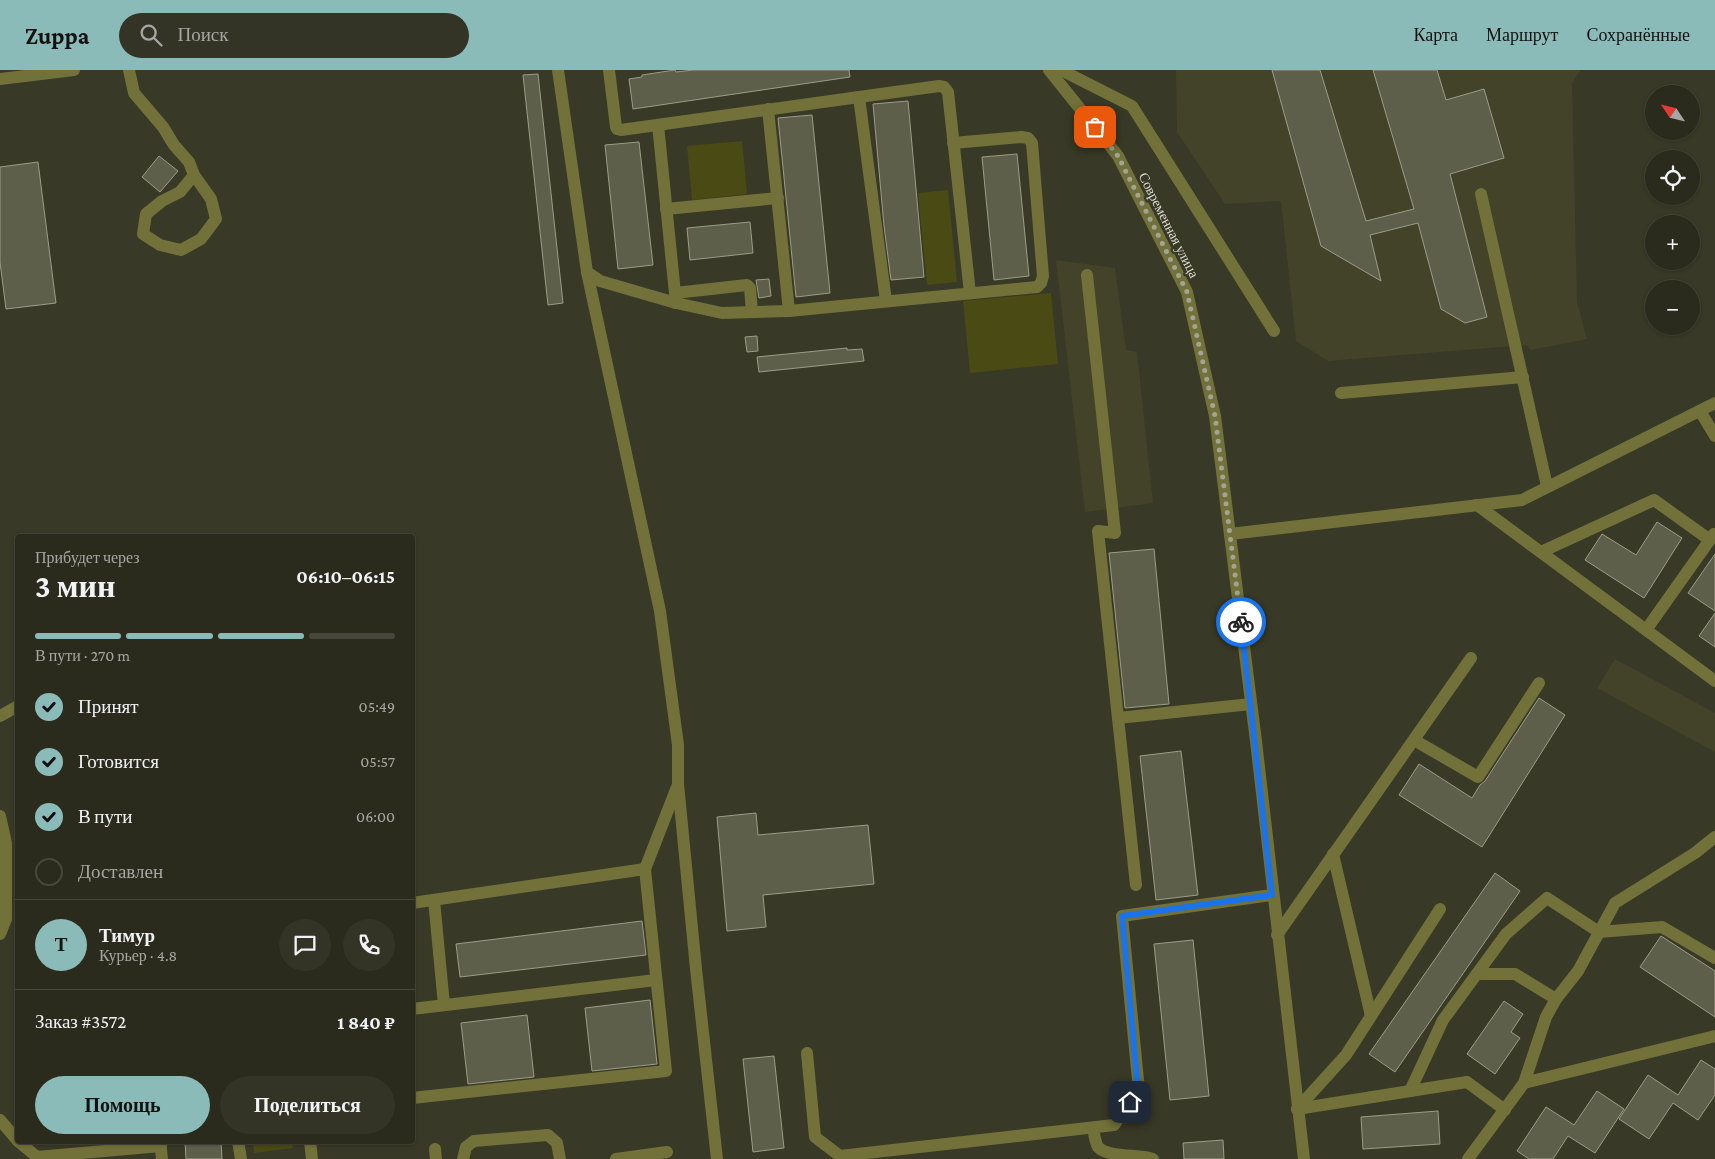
<!DOCTYPE html>
<html lang="ru">
<meta charset="utf-8">
<style>
:root{--surface:#2b2b1d;--page:#333326;--text:#f1f3f6;--muted:#a6a7a4;--line:#47473b;--accent:#8bbbb9}
body{margin:0;font-family:"Crimson Pro",serif;background:var(--page);color:var(--text);height:100vh;display:flex;flex-direction:column;font-size:19px;white-space:nowrap}
*{box-sizing:border-box;margin:0}
p{font-size:16px;color:var(--muted)}
.icon{flex:none;width:28px;height:28px;fill:none;stroke:currentColor;stroke-width:2;stroke-linecap:round;stroke-linejoin:round}
.map{position:relative;flex:1;overflow:hidden}
.drawer{position:absolute;left:15px;top:464px;width:400px;height:610px;display:flex;flex-direction:column;background:var(--surface);border-radius:5px;box-shadow:0 1px 4px #0004,0 0 0 1px var(--line)}
.drawer>*{flex:none}
.needle{width:32px;rotate:305deg}
.fabs{position:absolute;left:1645px;top:15px;display:grid;gap:10px}
.fabs a{display:grid;place-items:center;width:55px;height:55px;border-radius:50%;background:var(--surface);box-shadow:0 1px 4px #0004,0 0 0 1px var(--line);font-size:25px}
.pin{position:absolute;display:grid;place-items:center;width:42px;height:42px;color:#fff;margin:-21px;border-radius:10px;box-shadow:0 2px 8px #0006}
.courier{position:absolute;display:grid;place-items:center;width:50px;height:50px;margin:-25px;border:4px solid #1a73e8;border-radius:50%;background:#fff;color:#222;box-shadow:0 1px 6px #0007}
.headline em{font-style:normal;font-weight:700}
.headline div{display:flex;flex-direction:column-reverse}
.headline{display:flex;align-items:center;justify-content:space-between;height:85px;padding:0 20px}
h1{font-size:32px;font-weight:700;line-height:38px}
.bar{display:grid;grid-template-columns:repeat(4,1fr);gap:8px 5px;align-content:center;height:60px;padding:0 20px}
.bar i{height:6px;border-radius:4px;background:var(--line)}
.bar .on{background:var(--accent)}
.bar p{grid-column:span 4}
.line{display:flex;align-items:center;gap:12px;padding:0 20px;border-top:1px solid var(--line)}
.line div{flex:1}
.round{display:grid;place-items:center;flex:none;width:52px;height:52px;border-radius:26px;background:var(--page)}
ol{padding:0 20px;list-style:none}
li{display:flex;align-items:center;gap:15px;height:55px}
li p{margin-inline-start:auto}
li .icon{padding:5px;border-radius:50%;background:var(--accent);color:#111;stroke-width:4}
li:last-child{color:var(--muted)}
li i{width:28px;height:28px;border:2px solid var(--line);border-radius:50%}
.action{display:flex;gap:10px;margin-top:auto;padding:10px 20px}
.action a{flex:1;height:58px;border-radius:30px;background:var(--accent);color:#111;font-size:20px;font-weight:700;line-height:58px;text-align:center}
.action a+a{background:var(--page);color:var(--text)}
header{display:flex;align-items:center;gap:30px;box-sizing:border-box;height:70px;padding:0 25px;background:var(--accent);color:#111}
header strong{font-size:24px}
nav{display:flex;gap:28px;margin-inline-start:auto;font-size:18px}
.search{width:350px;height:45px;background:var(--page);display:flex;align-items:center;gap:12px;box-sizing:border-box;padding:0 18px;border-radius:28px;color:var(--muted);font-size:19px}
.map>svg:first-child{display:block}
</style>
<header>
<strong>Zuppa</strong>
<div class="search"><svg class="icon" aria-label="search" viewBox="0 0 24 24"><circle cx="10" cy="10" r="6"/><path d="M15 15l6 6"/></svg>Поиск</div>
<nav><a>Карта</a><a>Маршрут</a><a>Сохранённые</a></nav>
</header>
<div class="map">
<svg width="1715" height="1089" viewBox="0 0 1715 1089">
<rect width="100%" height="100%" fill="#393927"/>
<g fill="#424329">
<path d="M1176 0H1581L1572 13 1577 232 1587 269 1531 280 1526 275 1328 291 1296 271 1281 131 1225 134 1177 62Z"/>
<path d="M1056 190 1115 198 1126 280 1137 282 1153 433 1085 442Z"/>
<path d="M1615 589 1715 643V682L1597 618Z"/>
</g>
<g fill="#4a4a15">
<path d="M742 71 747 124 692 130 687 76Z"/>
<path d="M948 120 957 212 927 215 918 123Z"/>
<path d="M1051 223 1058 294 970 303 963 231Z"/>
<path d="M253 1071H292L293 1078 254 1083Z"/>
</g>
<g fill="#5e5f4b" stroke="#9c9d88">
<path d="M675 0 676 2 693 0H849L850 7 633 39 629 9 642 7V5Z"/>
<path d="M1272 0H1320L1366 151 1414 139 1373 0H1437L1446 30 1484 19 1504 88 1450 104 1487 247 1465 253 1441 239 1418 153 1370 165 1381 211 1321 176Z"/>
<path d="M538 4 563 233 548 235 523 5Z"/>
<path d="M908 31 924 207 891 210 884 156 873 34Z"/>
<path d="M812 45 830 223 796 227 778 48Z"/>
<path d="M639 72 653 195 618 199 605 75Z"/>
<path d="M1017 84 1029 206 994 210 982 87Z"/>
<path d="M159 86 178 101 160 122 142 107Z"/>
<path d="M38 92 56 233 6 239 0 192V97Z"/>
<path d="M750 152 753 183 690 190 687 158Z"/>
<path d="M769 209 771 226 759 228 756 210Z"/>
<path d="M757 266 758 281 747 282 745 267Z"/>
<path d="M847 278V280L862 279 864 291 759 302 757 287Z"/>
<path d="M1657 452 1682 468 1644 528 1585 490 1602 464 1636 485Z"/>
<path d="M1154 479 1169 634 1125 638 1109 483Z"/>
<path d="M1715 484V541L1688 523Z"/>
<path d="M1715 543V577L1699 566Z"/>
<path d="M1539 628 1565 645 1482 777 1399 725 1419 694 1472 728 1480 715 1485 711Z"/>
<path d="M1181 681 1198 825 1156 830 1140 686Z"/>
<path d="M756 743 758 765 868 755 874 814 763 825 766 857 727 861 717 747Z"/>
<path d="M1495 803 1520 821 1395 1002 1369 984Z"/>
<path d="M642 851 646 885 460 907 456 874Z"/>
<path d="M1661 866 1715 901V947L1640 897Z"/>
<path d="M1193 870 1209 1026 1170 1030 1154 874Z"/>
<path d="M650 930 657 994 592 1001 585 938Z"/>
<path d="M1504 931 1523 944 1511 962 1520 968 1495 1004 1467 984Z"/>
<path d="M527 945 534 1007 468 1014 461 953Z"/>
<path d="M774 986 784 1078 753 1082 743 989Z"/>
<path d="M1701 990 1715 999V1025L1698 1050 1673 1033 1649 1069 1619 1049 1648 1005 1678 1025Z"/>
<path d="M1597 1021 1624 1039 1595 1083 1568 1066 1553 1089H1529L1517 1081 1546 1037 1574 1055Z"/>
<path d="M1438 1041 1440 1074 1363 1079 1361 1047Z"/>
<path d="M1223 1070 1224 1089H1184L1183 1073Z"/>
<path d="M185 1071H221L222 1089H186Z"/>
</g>
<g fill="none" stroke-linecap="round" stroke-linejoin="round">
<g stroke="#727139" stroke-width="12">
<path d="M129 0 134 23 163 57 174 75 189 92 194 105 211 129 216 149 201 169 181 180 160 175 143 164 146 144 162 131 180 122 194 105"/>
<path d="M558 0 587 202 600 211 676 233 722 243 789 241 1037 217 1041 213 1043 206 1032 73 1028 68 1021 67 953 73"/>
<path d="M609 0 616 57 617 59 621 60 859 27"/>
<path d="M1049 0 1118 86 1187 222 1215 346 1256 671 1304 1089"/>
<path d="M1061 0 1132 36 1274 261"/>
<path d="M0 9 74 0"/>
<path d="M768 39 789 241"/>
<path d="M658 55 676 233"/>
<path d="M1481 124 1547 416"/>
<path d="M666 139 778 128"/>
<path d="M587 202 660 541 678 675V714L696 899 717 1089"/>
<path d="M1087 205 1115 463 1098 461 1118 648"/>
<path d="M675 223 747 215 750 218 752 242"/>
<path d="M886 231 859 27 939 16 944 17 948 22 970 223"/>
<path d="M1341 323 1523 307"/>
<path d="M1700 341 1715 366"/>
<path d="M1477 435 1715 611"/>
<path d="M1230 464 1522 430 1715 333"/>
<path d="M1541 482 1654 430 1710 470"/>
<path d="M1646 560 1714 464"/>
<path d="M0 646 18 636"/>
<path d="M1414 670 1478 707 1539 613"/>
<path d="M0 746 6 773V849L0 864"/>
<path d="M1333 784 1371 946"/>
<path d="M1136 815 1118 648 1251 634"/>
<path d="M434 830 444 935"/>
<path d="M412 833 645 799"/>
<path d="M1277 865 1471 588"/>
<path d="M1477 904H1515L1556 929"/>
<path d="M412 939 656 910"/>
<path d="M807 983 815 1067 840 1086 1114 1055 1139 1020 1122 846 1272 825"/>
<path d="M1524 1013 1715 966"/>
<path d="M1410 1021 1443 950 1506 864 1547 828 1599 862 1662 857 1715 888"/>
<path d="M412 1028 666 1001 645 799 677 717"/>
<path d="M1297 1039 1346 985 1440 839"/>
<path d="M1297 1039 1467 1012 1505 1040"/>
<path d="M0 1050 18 1071"/>
<path d="M1093 1058C1094 1063 1095 1072 1098 1077 1108 1088 1140 1084 1153 1089"/>
<path d="M18 1071 37 1087V1089"/>
<path d="M160 1071 162 1089"/>
<path d="M238 1071 241 1089"/>
<path d="M310 1071 312 1089"/>
<path d="M435 1079 436 1089"/>
<path d="M37 1087 161 1076"/>
<path d="M463 1089 466 1077 474 1071 548 1065 557 1073 560 1089"/>
<path d="M616 1089 667 1082"/>
<path d="M1468 1089 1524 1013 1546 947 1556 929 1578 901 1615 833 1695 783 1715 767"/>
</g>
</g>
<g fill="none" stroke-linecap="round" stroke-linejoin="round">
<path stroke="#a3a396" stroke-width="5" stroke-dasharray="0 9" d="M1095 57 1118 86 1187 222 1215 346 1241 552"/>
<path stroke="#1a73e8" stroke-width="6" d="M1130 1032 1138 1020 1122 846 1272 825 1241 552"/>
</g>
<g text-anchor="middle" stroke-width="4.5" stroke-linejoin="round" paint-order="stroke">
<g font-size="14" fill="#dcdcd1" stroke="#393927">
<text transform="translate(1169 155) rotate(63)" y="5">Современная улица</text>
</g>
</g>
</svg>
<div class="fabs">
<a><svg class="needle" viewBox="-14 -14 28 28"><path d="M0-13l5 13h-10z" fill="#e53935"/><path d="M0 13l5-13h-10z" fill="#a6a7a4"/></svg></a>
<a><svg class="icon" aria-label="locate" viewBox="0 0 24 24"><circle cx="12" cy="12" r="6"/><path d="M12 2v4M12 18v4M2 12h4M18 12h4"/></svg></a>
<a>+</a>
<a>−</a>
</div>
<div class="pin" style="left:1095px;top:57px;background:#ea580c"><svg class="icon" aria-label="bag" viewBox="0 0 24 24"><path d="M5 8h14l-1 12H6zM9 8a3 3 0 0 1 6 0"/></svg></div>
<div class="pin" style="left:1130px;top:1032px;background:#1f2937"><svg class="icon" aria-label="home" viewBox="0 0 24 24"><path d="M3 11l9-7 9 7M6 9v11h12V9"/></svg></div>
<div class="courier" style="left:1241px;top:552px"><svg class="icon" aria-label="bike" viewBox="0 0 24 24"><circle cx="6" cy="16" r="4"/><circle cx="18" cy="16" r="4"/><path d="M6 16l4-8h5l3 8M10 8l3 8H6M13 5h3"/></svg></div>
<section class="drawer">
<div class="headline"><div><h1>3 мин</h1><p>Прибудет через</p></div><em>06:10–06:15</em></div>
<div class="bar"><i class="on"></i><i class="on"></i><i class="on"></i><i></i><p>В пути · 270 m</p></div>
<ol>
<li><svg class="icon" aria-label="check" viewBox="0 0 24 24"><path d="M5 12l5 5 9-10"/></svg>Принят<p>05:49</p></li>
<li><svg class="icon" aria-label="check" viewBox="0 0 24 24"><path d="M5 12l5 5 9-10"/></svg>Готовится<p>05:57</p></li>
<li><svg class="icon" aria-label="check" viewBox="0 0 24 24"><path d="M5 12l5 5 9-10"/></svg>В пути<p>06:00</p></li>
<li><i></i>Доставлен</li>
</ol>
<div class="line" style="height:90px"><b class="round" style="background:var(--accent);color:#111">Т</b><div><b>Тимур</b><p>Курьер · 4.8</p></div><a class="round"><svg class="icon" aria-label="chat" viewBox="0 0 24 24"><path d="M4 5h16v11H9l-5 4z"/></svg></a><a class="round"><svg class="icon" aria-label="phone" viewBox="0 0 24 24"><path d="M5 4h4l2 5-3 2q2 4 5 5l2-3 5 2v4C11 20 4 13 5 4z"/></svg></a></div>
<div class="line" style="height:65px"><div>Заказ #3572</div><b>1 840 ₽</b></div>
<div class="action"><a>Помощь</a><a>Поделиться</a></div>
</section>
</div>
